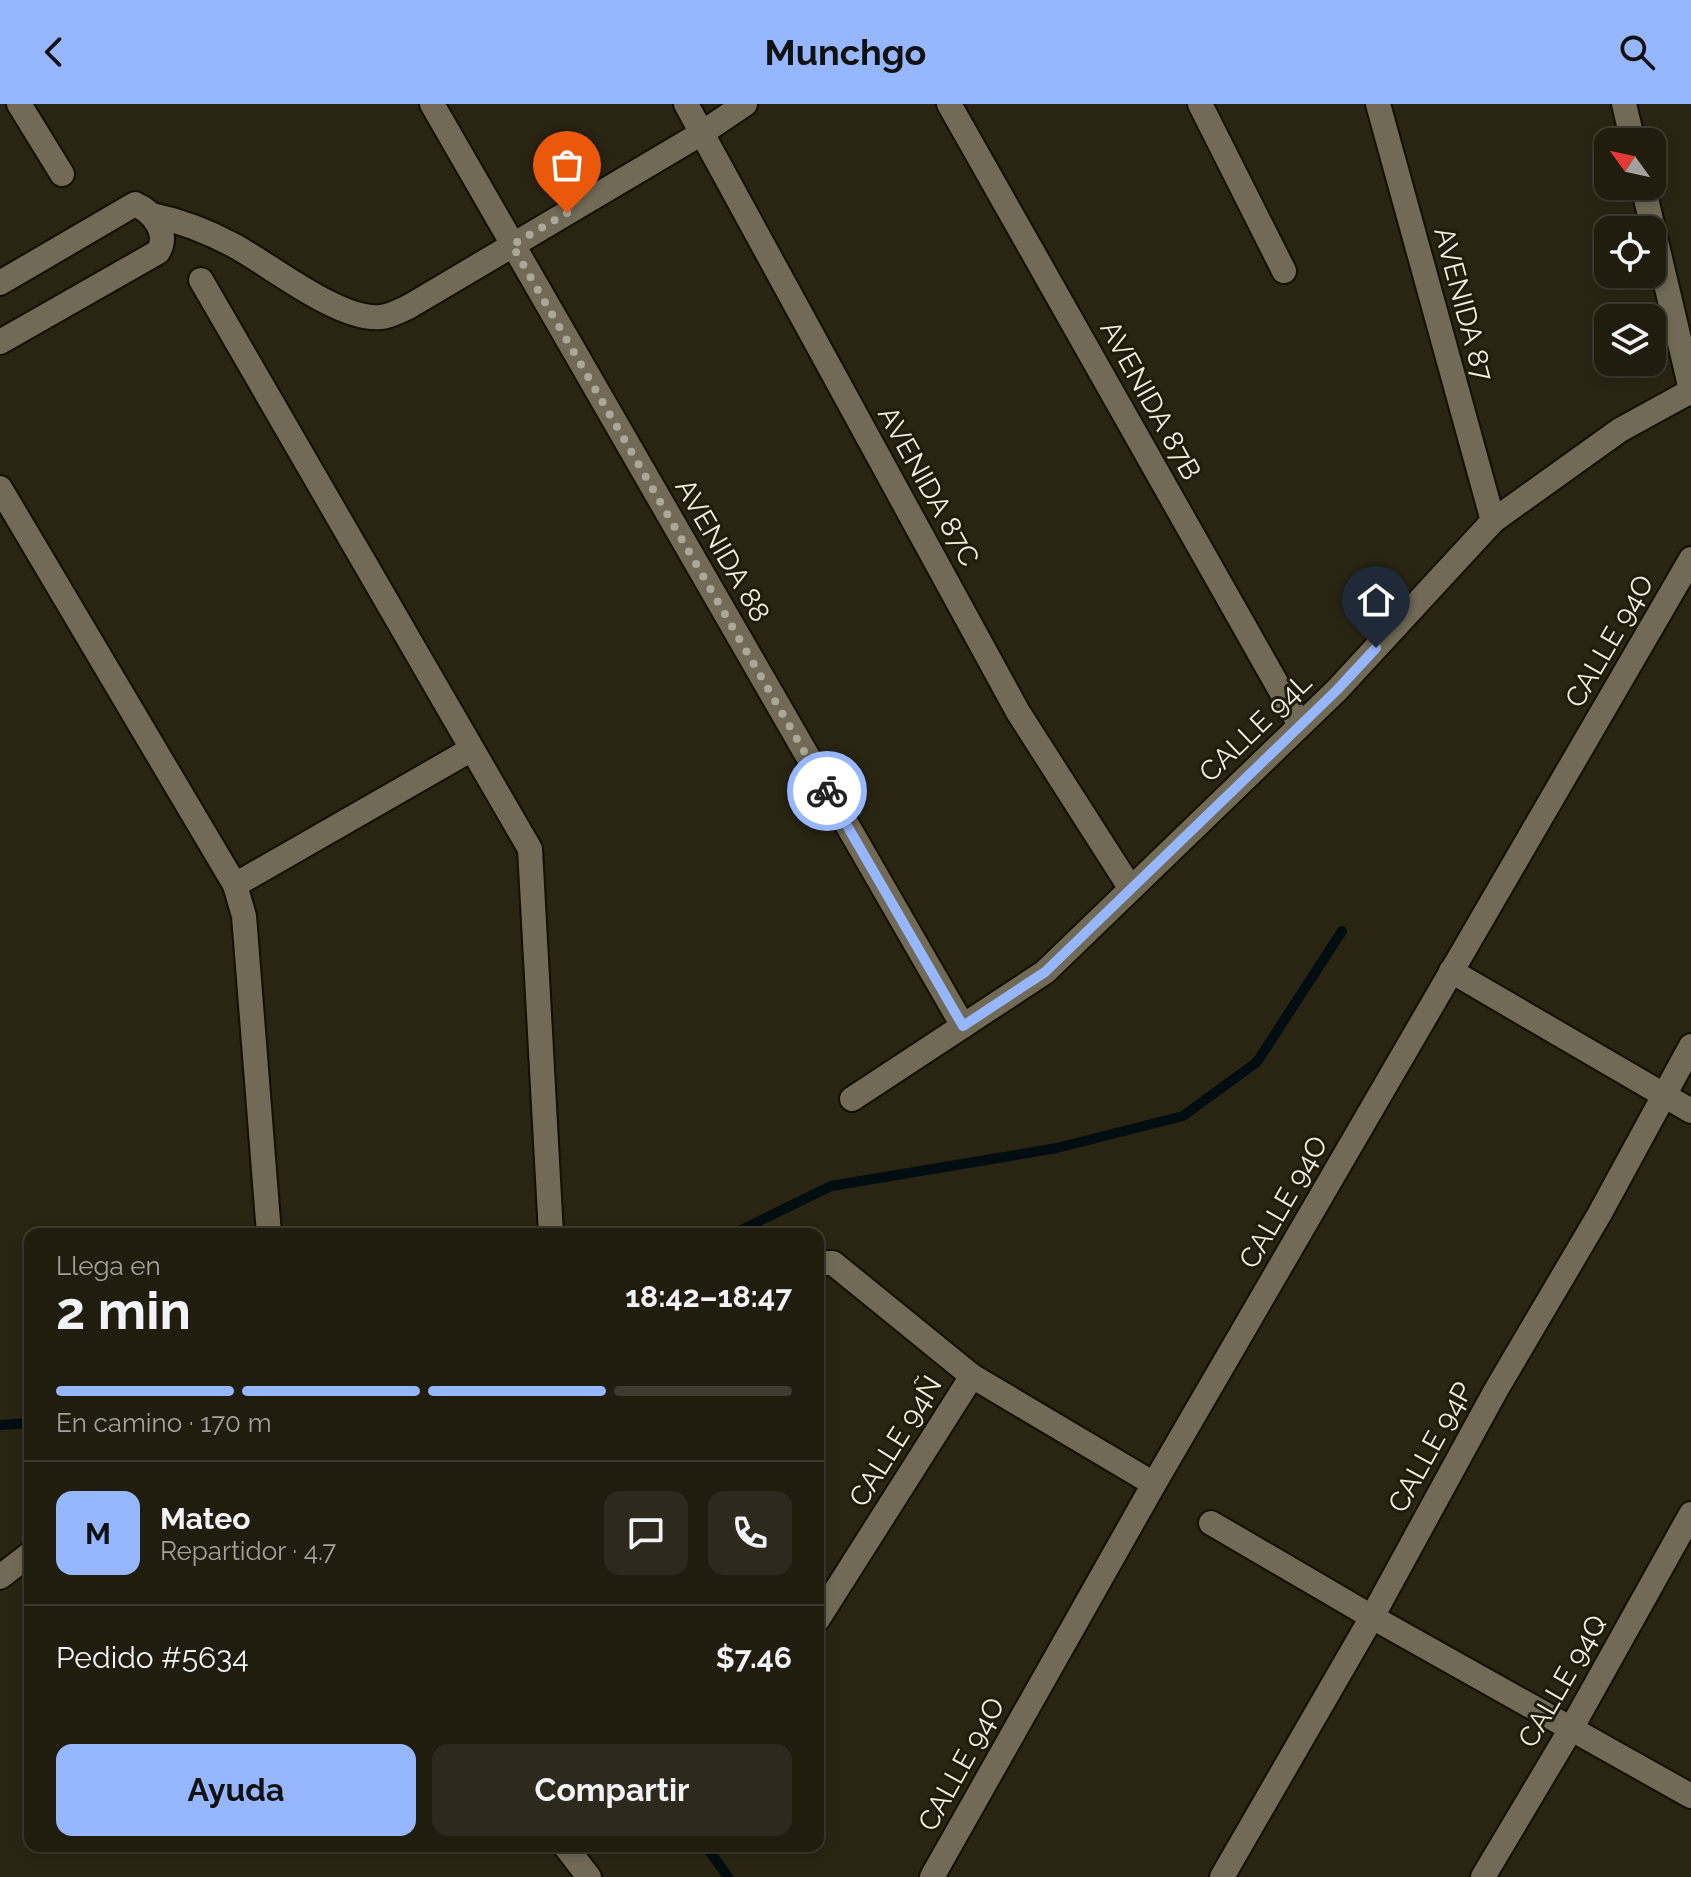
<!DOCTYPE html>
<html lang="es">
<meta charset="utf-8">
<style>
:root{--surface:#201c0e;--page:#2d291c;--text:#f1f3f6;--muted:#a2a19e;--line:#3d3a2e;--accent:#96b6fd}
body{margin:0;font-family:Raleway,sans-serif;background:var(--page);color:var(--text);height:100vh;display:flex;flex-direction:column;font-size:30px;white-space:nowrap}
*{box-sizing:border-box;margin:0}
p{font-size:26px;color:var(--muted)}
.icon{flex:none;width:44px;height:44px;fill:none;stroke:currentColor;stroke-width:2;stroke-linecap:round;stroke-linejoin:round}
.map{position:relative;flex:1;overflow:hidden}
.sheet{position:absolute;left:24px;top:1124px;width:800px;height:624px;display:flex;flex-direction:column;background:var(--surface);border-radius:16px;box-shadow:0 4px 12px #0003,0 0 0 2px var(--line)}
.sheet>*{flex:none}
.needle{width:52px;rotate:303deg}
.fabs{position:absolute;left:1594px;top:24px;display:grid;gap:16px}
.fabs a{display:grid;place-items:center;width:72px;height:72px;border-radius:16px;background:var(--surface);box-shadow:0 4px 12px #0003,0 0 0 2px var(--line);font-size:40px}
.pin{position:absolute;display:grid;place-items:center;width:68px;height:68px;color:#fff;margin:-82px -34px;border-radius:50% 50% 50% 0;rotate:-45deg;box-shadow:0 0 8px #0007}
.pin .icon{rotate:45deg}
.courier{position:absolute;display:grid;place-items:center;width:80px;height:80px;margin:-40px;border:6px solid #96b6fd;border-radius:50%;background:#fff;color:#222;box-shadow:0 2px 10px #0007}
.summary em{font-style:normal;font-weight:700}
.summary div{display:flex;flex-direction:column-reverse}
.summary{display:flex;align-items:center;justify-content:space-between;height:136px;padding:0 32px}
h1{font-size:52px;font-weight:700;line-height:60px}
.bar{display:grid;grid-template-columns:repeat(4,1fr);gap:12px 8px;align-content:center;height:96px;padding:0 32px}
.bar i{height:10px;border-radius:6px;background:var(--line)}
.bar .selected{background:var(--accent)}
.bar p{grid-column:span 4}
.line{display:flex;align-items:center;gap:20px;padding:0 32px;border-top:2px solid var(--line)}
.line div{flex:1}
.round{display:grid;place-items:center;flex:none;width:84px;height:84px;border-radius:16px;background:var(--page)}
.action{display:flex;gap:16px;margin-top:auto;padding:16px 32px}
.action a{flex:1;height:92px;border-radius:16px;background:var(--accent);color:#111;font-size:32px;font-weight:700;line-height:92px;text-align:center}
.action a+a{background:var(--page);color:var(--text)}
header{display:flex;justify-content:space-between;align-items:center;height:104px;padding:0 32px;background:var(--accent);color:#111;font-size:36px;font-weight:700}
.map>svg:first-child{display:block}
</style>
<header><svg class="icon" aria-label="back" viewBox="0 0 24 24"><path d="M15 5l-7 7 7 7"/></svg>Munchgo<svg class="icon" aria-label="search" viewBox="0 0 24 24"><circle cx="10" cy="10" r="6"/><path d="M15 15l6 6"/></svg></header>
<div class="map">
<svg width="1691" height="1773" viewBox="0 0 1691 1773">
<rect width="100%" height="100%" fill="#2a2513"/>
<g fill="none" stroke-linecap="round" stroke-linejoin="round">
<g stroke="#010d11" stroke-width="10">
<path d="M733 1130 831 1082 1057 1044 1183 1012 1257 958 1342 827"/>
<path d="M0 1321 30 1319"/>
<path d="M706 1742 728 1773"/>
</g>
<defs>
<g id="street">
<path d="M19 0 62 70"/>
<path d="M432 0 963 922"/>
<path d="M686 0 1018 608 1131 785"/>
<path d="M949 0 1300 621"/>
<path d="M1200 0 1284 167"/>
<path d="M1378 0 1493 417"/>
<path d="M1624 0 1633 38"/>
<path d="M1643 82 1691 286"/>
<path d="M152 111C180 117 207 127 233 141 269 160 340 218 381 213 391 212 402 206 410 202L702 29 745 0"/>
<path d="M201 176 530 745 551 1130"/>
<path d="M0 179 135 100C153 108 170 129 158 148L0 238"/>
<path d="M0 384 235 781 244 812 269 1130"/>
<path d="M235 781 472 645"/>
<path d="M1451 867 1691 1007"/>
<path d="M852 995 1045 868 1337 586 1493 417 1620 326 1691 287"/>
<path d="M818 1162 823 1159H833L972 1272 1154 1380"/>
<path d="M1211 1419 1372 1513 1691 1692"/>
<path d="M0 1473 30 1450"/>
<path d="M818 1515 972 1272"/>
<path d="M565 1742 589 1773"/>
<path d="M932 1773 1154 1380 1691 455"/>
<path d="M1222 1773 1372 1513 1496 1286 1599 1111 1691 942"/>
<path d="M1483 1773 1571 1625 1691 1410"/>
</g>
</defs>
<use href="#street" stroke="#120e01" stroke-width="28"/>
<use href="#street" stroke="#706a56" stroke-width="24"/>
</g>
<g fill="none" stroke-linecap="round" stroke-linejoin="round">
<path stroke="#aba799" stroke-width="8" stroke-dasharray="0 14.4" d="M567 109 512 141 827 687"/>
<path stroke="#96b6fd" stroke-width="10" d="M827 687 963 922 1045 868 1337 586 1376 544"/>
</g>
<g text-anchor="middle" stroke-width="6" stroke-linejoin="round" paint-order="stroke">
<g font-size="28" fill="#f0ede1" stroke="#201b0a">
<text transform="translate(1464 200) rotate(75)" y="10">AVENIDA 87</text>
<text transform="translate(1151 296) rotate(61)" y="10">AVENIDA 87B</text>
<text transform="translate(929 382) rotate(61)" y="10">AVENIDA 87C</text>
<text transform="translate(723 446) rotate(60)" y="10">AVENIDA 88</text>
<text transform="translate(1609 537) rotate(-60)" y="10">CALLE 94O</text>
<text transform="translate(1255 623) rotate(-44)" y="10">CALLE 94L</text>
<text transform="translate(1283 1098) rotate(-60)" y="10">CALLE 94O</text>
<text transform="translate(895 1337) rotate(-58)" y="10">CALLE 94Ñ</text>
<text transform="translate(1430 1343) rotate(-61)" y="10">CALLE 94P</text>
<text transform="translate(1562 1577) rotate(-60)" y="10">CALLE 94Q</text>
<text transform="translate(961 1660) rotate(-61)" y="10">CALLE 94O</text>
</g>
</g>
</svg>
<div class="fabs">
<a><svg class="needle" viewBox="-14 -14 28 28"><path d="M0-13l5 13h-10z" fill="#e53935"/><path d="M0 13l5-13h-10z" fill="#a2a19e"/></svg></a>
<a><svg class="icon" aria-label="locate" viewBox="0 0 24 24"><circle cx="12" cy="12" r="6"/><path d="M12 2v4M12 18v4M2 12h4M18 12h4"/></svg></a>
<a><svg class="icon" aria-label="layers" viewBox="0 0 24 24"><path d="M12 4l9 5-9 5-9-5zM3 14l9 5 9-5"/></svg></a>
</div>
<div class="pin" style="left:567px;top:109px;background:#ea580c"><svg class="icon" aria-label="bag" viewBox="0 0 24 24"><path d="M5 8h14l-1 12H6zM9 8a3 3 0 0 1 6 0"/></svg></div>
<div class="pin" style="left:1376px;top:544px;background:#1f2937"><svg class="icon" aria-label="home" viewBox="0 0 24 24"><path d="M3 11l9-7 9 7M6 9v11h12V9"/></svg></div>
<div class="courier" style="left:827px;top:687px"><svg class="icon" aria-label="bike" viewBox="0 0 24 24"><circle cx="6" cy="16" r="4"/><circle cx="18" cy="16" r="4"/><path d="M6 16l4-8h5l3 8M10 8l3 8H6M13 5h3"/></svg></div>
<section class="sheet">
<div class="summary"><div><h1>2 min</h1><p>Llega en</p></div><em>18:42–18:47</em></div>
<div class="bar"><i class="selected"></i><i class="selected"></i><i class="selected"></i><i></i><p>En camino · 170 m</p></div>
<div class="line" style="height:144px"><b class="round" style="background:var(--accent);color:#111">M</b><div><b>Mateo</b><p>Repartidor · 4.7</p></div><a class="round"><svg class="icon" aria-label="chat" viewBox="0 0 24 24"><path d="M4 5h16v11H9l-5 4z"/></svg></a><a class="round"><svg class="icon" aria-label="phone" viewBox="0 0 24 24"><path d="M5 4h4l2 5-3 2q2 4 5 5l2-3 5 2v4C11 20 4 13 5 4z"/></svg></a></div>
<div class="line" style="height:104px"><div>Pedido #5634</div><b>$7.46</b></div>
<div class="action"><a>Ayuda</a><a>Compartir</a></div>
</section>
</div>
